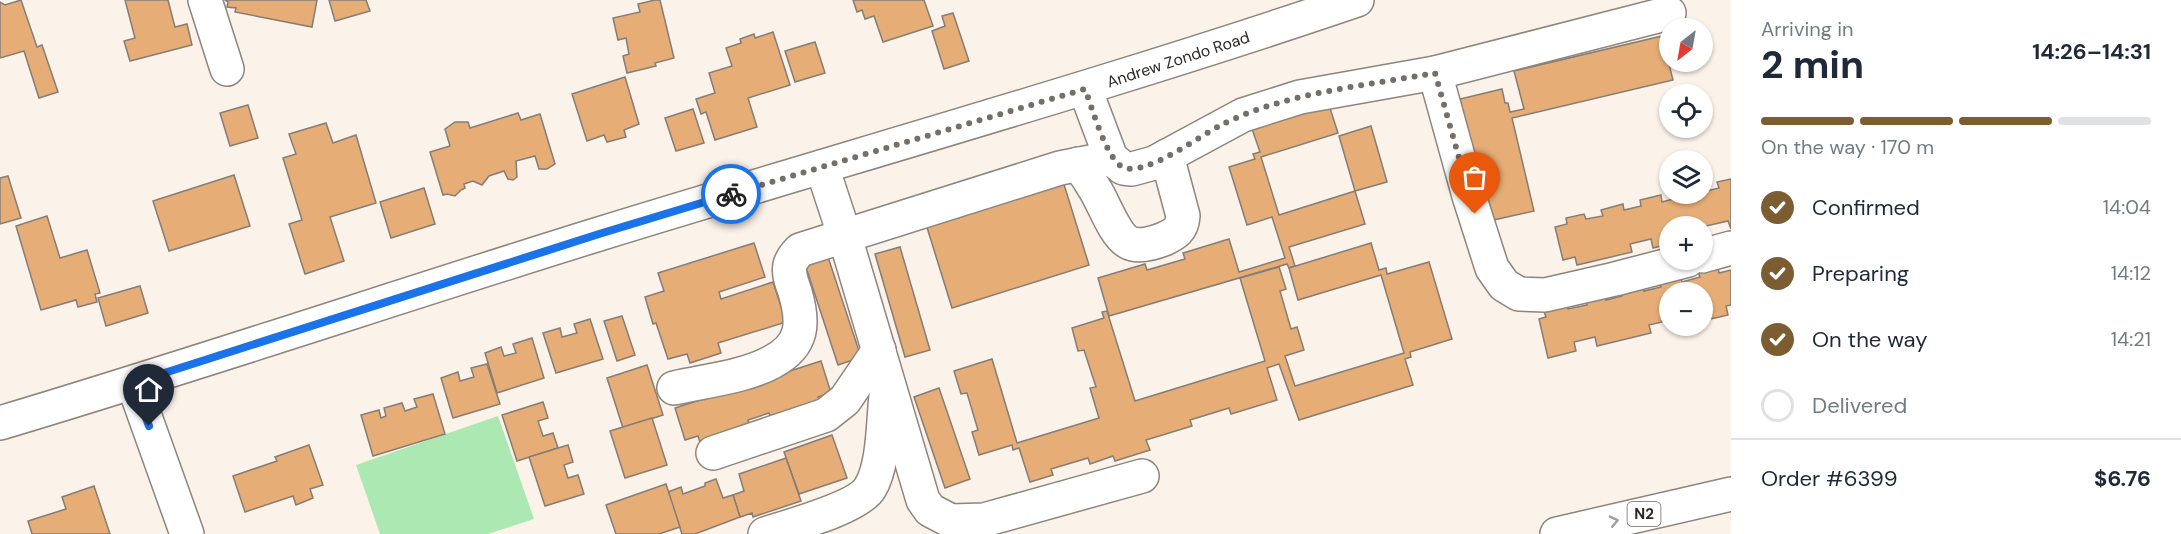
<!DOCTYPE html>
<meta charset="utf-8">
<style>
:root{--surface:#fff;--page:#f6f6f7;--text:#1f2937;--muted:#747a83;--line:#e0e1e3;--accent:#7b5d31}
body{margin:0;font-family:"DM Sans",sans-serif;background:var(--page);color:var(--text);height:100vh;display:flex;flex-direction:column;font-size:22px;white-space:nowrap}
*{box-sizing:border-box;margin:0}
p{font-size:20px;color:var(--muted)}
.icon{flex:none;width:33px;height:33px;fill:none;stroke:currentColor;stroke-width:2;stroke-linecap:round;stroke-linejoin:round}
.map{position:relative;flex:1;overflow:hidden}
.details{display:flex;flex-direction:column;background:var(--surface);width:450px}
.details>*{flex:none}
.needle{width:39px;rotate:211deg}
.buttons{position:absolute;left:1659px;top:18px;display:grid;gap:12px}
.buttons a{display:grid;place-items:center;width:54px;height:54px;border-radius:50%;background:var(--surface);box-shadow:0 2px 4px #0004;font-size:30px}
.pin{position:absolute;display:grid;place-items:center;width:51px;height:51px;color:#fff;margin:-62px -26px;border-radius:50% 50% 50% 0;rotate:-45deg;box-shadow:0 0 6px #0007}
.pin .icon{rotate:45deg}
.courier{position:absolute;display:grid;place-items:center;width:60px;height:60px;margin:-30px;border:4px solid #1a73e8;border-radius:50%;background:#fff;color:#222;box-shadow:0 2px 8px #0007}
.summary em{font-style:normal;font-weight:700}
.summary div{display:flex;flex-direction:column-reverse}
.summary{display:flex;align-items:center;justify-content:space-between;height:102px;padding:0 30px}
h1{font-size:39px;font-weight:700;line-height:45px}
.bar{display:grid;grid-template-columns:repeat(4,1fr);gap:9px 6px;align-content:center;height:72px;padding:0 30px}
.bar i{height:8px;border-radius:4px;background:var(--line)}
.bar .selected{background:var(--accent)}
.bar p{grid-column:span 4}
.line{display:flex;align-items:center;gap:15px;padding:0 30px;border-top:2px solid var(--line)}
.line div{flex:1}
ol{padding:0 30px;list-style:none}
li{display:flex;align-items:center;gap:18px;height:66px}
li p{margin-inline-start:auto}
li .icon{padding:6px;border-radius:50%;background:var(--accent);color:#fff;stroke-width:4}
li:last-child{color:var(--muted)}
li i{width:33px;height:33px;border:3px solid var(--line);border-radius:50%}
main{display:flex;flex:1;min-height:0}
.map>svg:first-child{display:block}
</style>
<main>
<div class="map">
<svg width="1731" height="534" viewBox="0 0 1731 534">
<rect width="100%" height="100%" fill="#fbf2e9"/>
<path fill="#ace8b2" d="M498 416 534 519 488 534H380L356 465Z"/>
<g fill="#e6ad76" stroke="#857d76" stroke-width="1.5">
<path d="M21 0 37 47 42 45 58 92 39 98 24 51 0 58V2L5 5Z"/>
<path d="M125 0H168L175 27 187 24 192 45 130 61 124 41 135 38Z"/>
<path d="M225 0H317L312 27 235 12 236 8 227 7 228 2Z"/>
<path d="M329 0H366L370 11 335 21Z"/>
<path d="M655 0H660L674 58 655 63 656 66 627 73 623 56 629 54 626 38 618 40 613 18 640 12 638 4Z"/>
<path d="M853 0H924L933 26 883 42 874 16 865 19 862 10 857 12Z"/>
<path d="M953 13 969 61 944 69 932 31 945 26 942 16Z"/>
<path d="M773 32 790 85 748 98 757 127 715 140 706 112 701 114 696 99 715 93 709 73 732 66 726 48 741 43 740 39 754 34 755 38Z"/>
<path d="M1662 36 1673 80 1512 118 1534 211 1489 221 1460 99 1502 89 1505 103H1508L1510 112 1524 109 1514 71Z"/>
<path d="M815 42 825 73 795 82 785 51Z"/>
<path d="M625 77 639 124 624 130 626 137 607 142 604 135 587 141 572 94Z"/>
<path d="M1328 102 1338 133 1261 157 1279 215 1355 191 1365 224 1289 247 1295 266 1289 268 1287 264 1109 316 1098 278 1145 264 1147 270 1185 259 1183 253 1229 239 1239 272 1285 258 1272 217 1247 225 1229 167 1255 159 1253 154 1260 152 1251 126Z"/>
<path d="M248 105 258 138 230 146 220 113Z"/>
<path d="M693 109 704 143 676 151 665 118Z"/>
<path d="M518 113 521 120 540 114 555 164 547 169H539L535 156 516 161 517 177 513 180 508 179 504 171 489 176 482 185 473 181 464 184 465 188 461 190 455 196 447 194 443 195 430 152 450 146 445 129 455 122H468L470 128Z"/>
<path d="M326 123 333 143 356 135 376 203 330 217 344 261 305 274 289 224 302 220 283 158 296 154 289 134Z"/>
<path d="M1371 126 1387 182 1355 191 1339 136Z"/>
<path d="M234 175 250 226 169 251 153 201Z"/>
<path d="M8 176 21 218 0 224V178Z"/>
<path d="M1062 178 1089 265 952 308 925 221Z"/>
<path d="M1731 179V229L1728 221 1706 226 1708 234 1702 236V226H1670V244L1653 248 1651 239 1630 244 1632 252 1577 265 1575 257 1563 260 1555 227 1567 224 1566 218 1584 214 1586 219 1603 216 1601 210 1623 204 1624 210 1641 206 1640 200 1661 195 1662 202 1680 197 1679 194H1702V192L1719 188 1717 182Z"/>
<path d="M424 188 435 224 391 238 380 202Z"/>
<path d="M47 216 60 258 87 250 100 293 95 294 97 302 78 307 76 300 41 310 16 226Z"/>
<path d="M754 243 765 277 719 292 721 299 773 282 786 322 718 343 721 353 690 363 687 354 668 359 656 323 653 324 645 297 664 291 658 273Z"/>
<path d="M1371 243 1379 270 1386 268 1387 274 1429 262 1452 339 1410 352 1411 357 1405 359 1413 385 1299 420 1279 364 1267 368 1277 400 1231 414 1229 408 1190 420 1192 426 1146 440 1150 450 1115 461 1113 456 1090 464 1088 458 1051 469 1053 475 1030 482 1019 448 1013 450 1012 445 979 455 972 432 978 430 967 393 961 394 954 371 992 359 1017 443 1099 418 1090 388 1096 387 1084 350 1078 351 1072 328 1104 318 1102 312 1107 311 1135 401 1265 361 1240 278 1279 267 1286 289 1280 291 1291 329 1297 327 1304 350 1285 356 1295 386 1404 353 1381 275 1298 300 1289 268Z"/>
<path d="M900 247 930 350 905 357 875 254Z"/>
<path d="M827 254 861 357 838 365 804 261Z"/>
<path d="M1718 267 1719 273 1731 270V305L1726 306 1728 315 1702 321V292H1670V320L1649 325 1651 333 1597 346 1595 337 1574 342 1576 351 1548 358 1539 319 1546 317 1543 309 1566 303 1568 309 1587 305 1585 299 1604 294 1606 300 1622 296 1621 290 1642 285 1644 291 1661 287 1659 281 1680 275 1682 282 1700 277 1698 272Z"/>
<path d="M140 286 148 313 106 326 98 298Z"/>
<path d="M622 316 635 355 617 361 604 321Z"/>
<path d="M590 319 603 359 556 373 543 333 560 328 562 337 577 333 574 324Z"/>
<path d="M532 338 544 378 497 393 485 353 501 347 504 356 516 353 513 344Z"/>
<path d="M821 361 831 393 818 397 823 410 773 426 769 413 748 420 752 433 702 449 698 436 685 440 675 408Z"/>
<path d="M487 364 500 404 453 418 441 378 458 372 460 381 474 377 471 368Z"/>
<path d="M647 365 663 415 623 428 607 378Z"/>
<path d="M939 388 970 479 945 488 914 397Z"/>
<path d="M433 394 445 434 373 456 361 415 379 410 381 418 386 416 384 408 402 403 405 411 417 407 414 399Z"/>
<path d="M543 402 548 418 538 421 543 436 553 433 558 448 517 461 502 415Z"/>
<path d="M652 418 667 465 625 478 610 431Z"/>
<path d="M832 435 847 478 799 494 784 452Z"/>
<path d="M309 445 323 485 310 489 313 498 296 505 293 496 245 512 233 476 277 461 275 457Z"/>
<path d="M568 445 573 462 564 465 568 478 578 475 584 494 545 506 529 457Z"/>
<path d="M786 458 801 501 753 517 752 513 740 517 733 495 744 491 739 474Z"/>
<path d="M716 479 723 498 733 495 740 517 695 534H682L668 492 681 487 683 494 705 486V483Z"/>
<path d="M666 484 680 527 659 534H616L606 505Z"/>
<path d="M94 486 110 534H32L28 521 66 509 62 497Z"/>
</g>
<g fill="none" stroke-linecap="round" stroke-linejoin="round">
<defs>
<g id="minor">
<path d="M205 0 227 69"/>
<path d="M1435 73 1469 196 1492 268 1504 285 1519 294 1545 295 1615 279 1688 260"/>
<path d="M1085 89 1111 158 1123 168 1132 169 1154 163 1243 115 1300 97 1435 73 1669 13"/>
<path d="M1078 164C1085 173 1091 182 1096 191 1104 204 1115 235 1128 242 1138 248 1154 243 1164 239 1175 234 1182 230 1183 216L1167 156"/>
<path d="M822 167 845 237 923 500 930 510 951 521 984 520 1142 476"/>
<path d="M1702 256 1731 248"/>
<path d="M133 383 187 534"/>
<path d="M674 388C704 381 745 377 772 362 804 345 804 323 795 292 792 283 788 274 790 265 792 258 796 254 800 250L1060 168 1111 158"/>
<path d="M713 453 826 415 845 400 879 350"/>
<path d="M765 534C789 526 858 508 870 488 884 465 883 422 886 396"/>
</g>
<path id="major" d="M0 423C201 363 399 296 599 234 852 156 1107 85 1357 0"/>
<path id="highway" d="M1557 534 1731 494"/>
</defs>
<use href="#minor" stroke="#8d857e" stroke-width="36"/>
<use href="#major" stroke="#8d857e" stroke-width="36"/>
<use href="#highway" stroke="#8d857e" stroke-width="36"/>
<use href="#minor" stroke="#fff" stroke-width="33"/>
<use href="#major" stroke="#fff" stroke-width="33"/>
<use href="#highway" stroke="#fff" stroke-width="33"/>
</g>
<defs><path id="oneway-chevron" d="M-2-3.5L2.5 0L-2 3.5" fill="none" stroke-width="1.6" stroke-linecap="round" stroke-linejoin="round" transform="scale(1.5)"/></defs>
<use stroke="#a09f9d" href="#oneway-chevron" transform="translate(1614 521) rotate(-13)"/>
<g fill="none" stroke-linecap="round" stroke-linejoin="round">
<path stroke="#746f6a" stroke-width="6" stroke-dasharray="0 10.8" d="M731 194 1085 89C1092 107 1107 163 1125 168 1148 175 1201 135 1223 124 1288 92 1364 86 1435 73L1475 214"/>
<path stroke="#1a73e8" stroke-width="8" d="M149 426 133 383 599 234 731 194"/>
</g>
<g text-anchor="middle" stroke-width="5" stroke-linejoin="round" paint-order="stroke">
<rect fill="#fff" stroke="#6b6967" stroke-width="1.5" x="1627.5" y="502" width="33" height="24" rx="4.5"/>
<g font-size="15" font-weight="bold" fill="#2c2926">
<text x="1644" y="519">N2</text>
</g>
<g font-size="16" fill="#2c2926" stroke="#fff">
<text transform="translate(1178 59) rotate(-18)" y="6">Andrew Zondo Road</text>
</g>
</g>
</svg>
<div class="buttons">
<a><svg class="needle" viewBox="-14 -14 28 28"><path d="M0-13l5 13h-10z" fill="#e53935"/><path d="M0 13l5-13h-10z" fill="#747a83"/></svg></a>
<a><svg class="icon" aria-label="locate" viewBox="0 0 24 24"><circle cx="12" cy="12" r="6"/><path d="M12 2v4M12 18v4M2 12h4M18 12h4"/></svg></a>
<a><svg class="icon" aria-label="layers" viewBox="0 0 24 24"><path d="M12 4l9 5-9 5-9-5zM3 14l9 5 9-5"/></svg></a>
<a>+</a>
<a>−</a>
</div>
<div class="pin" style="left:1475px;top:214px;background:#ea580c"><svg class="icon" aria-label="bag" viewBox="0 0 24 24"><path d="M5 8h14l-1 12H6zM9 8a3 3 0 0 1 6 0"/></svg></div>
<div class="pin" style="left:149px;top:426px;background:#1f2937"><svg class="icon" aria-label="home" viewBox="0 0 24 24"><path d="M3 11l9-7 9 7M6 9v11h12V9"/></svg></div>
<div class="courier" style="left:731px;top:194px"><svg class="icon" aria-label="bike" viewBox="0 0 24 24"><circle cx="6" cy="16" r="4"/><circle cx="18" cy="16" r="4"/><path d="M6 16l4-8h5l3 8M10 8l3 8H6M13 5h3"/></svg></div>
</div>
<section class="details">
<div class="summary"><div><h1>2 min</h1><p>Arriving in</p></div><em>14:26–14:31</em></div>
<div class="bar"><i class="selected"></i><i class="selected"></i><i class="selected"></i><i></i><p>On the way · 170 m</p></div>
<ol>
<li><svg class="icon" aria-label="check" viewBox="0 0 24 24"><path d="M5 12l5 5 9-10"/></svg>Confirmed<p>14:04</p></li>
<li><svg class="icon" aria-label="check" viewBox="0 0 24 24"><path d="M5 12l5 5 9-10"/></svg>Preparing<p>14:12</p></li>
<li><svg class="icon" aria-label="check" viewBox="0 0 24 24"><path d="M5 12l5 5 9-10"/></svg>On the way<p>14:21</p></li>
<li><i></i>Delivered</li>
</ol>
<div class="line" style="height:78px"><div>Order #6399</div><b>$6.76</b></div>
</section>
</main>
